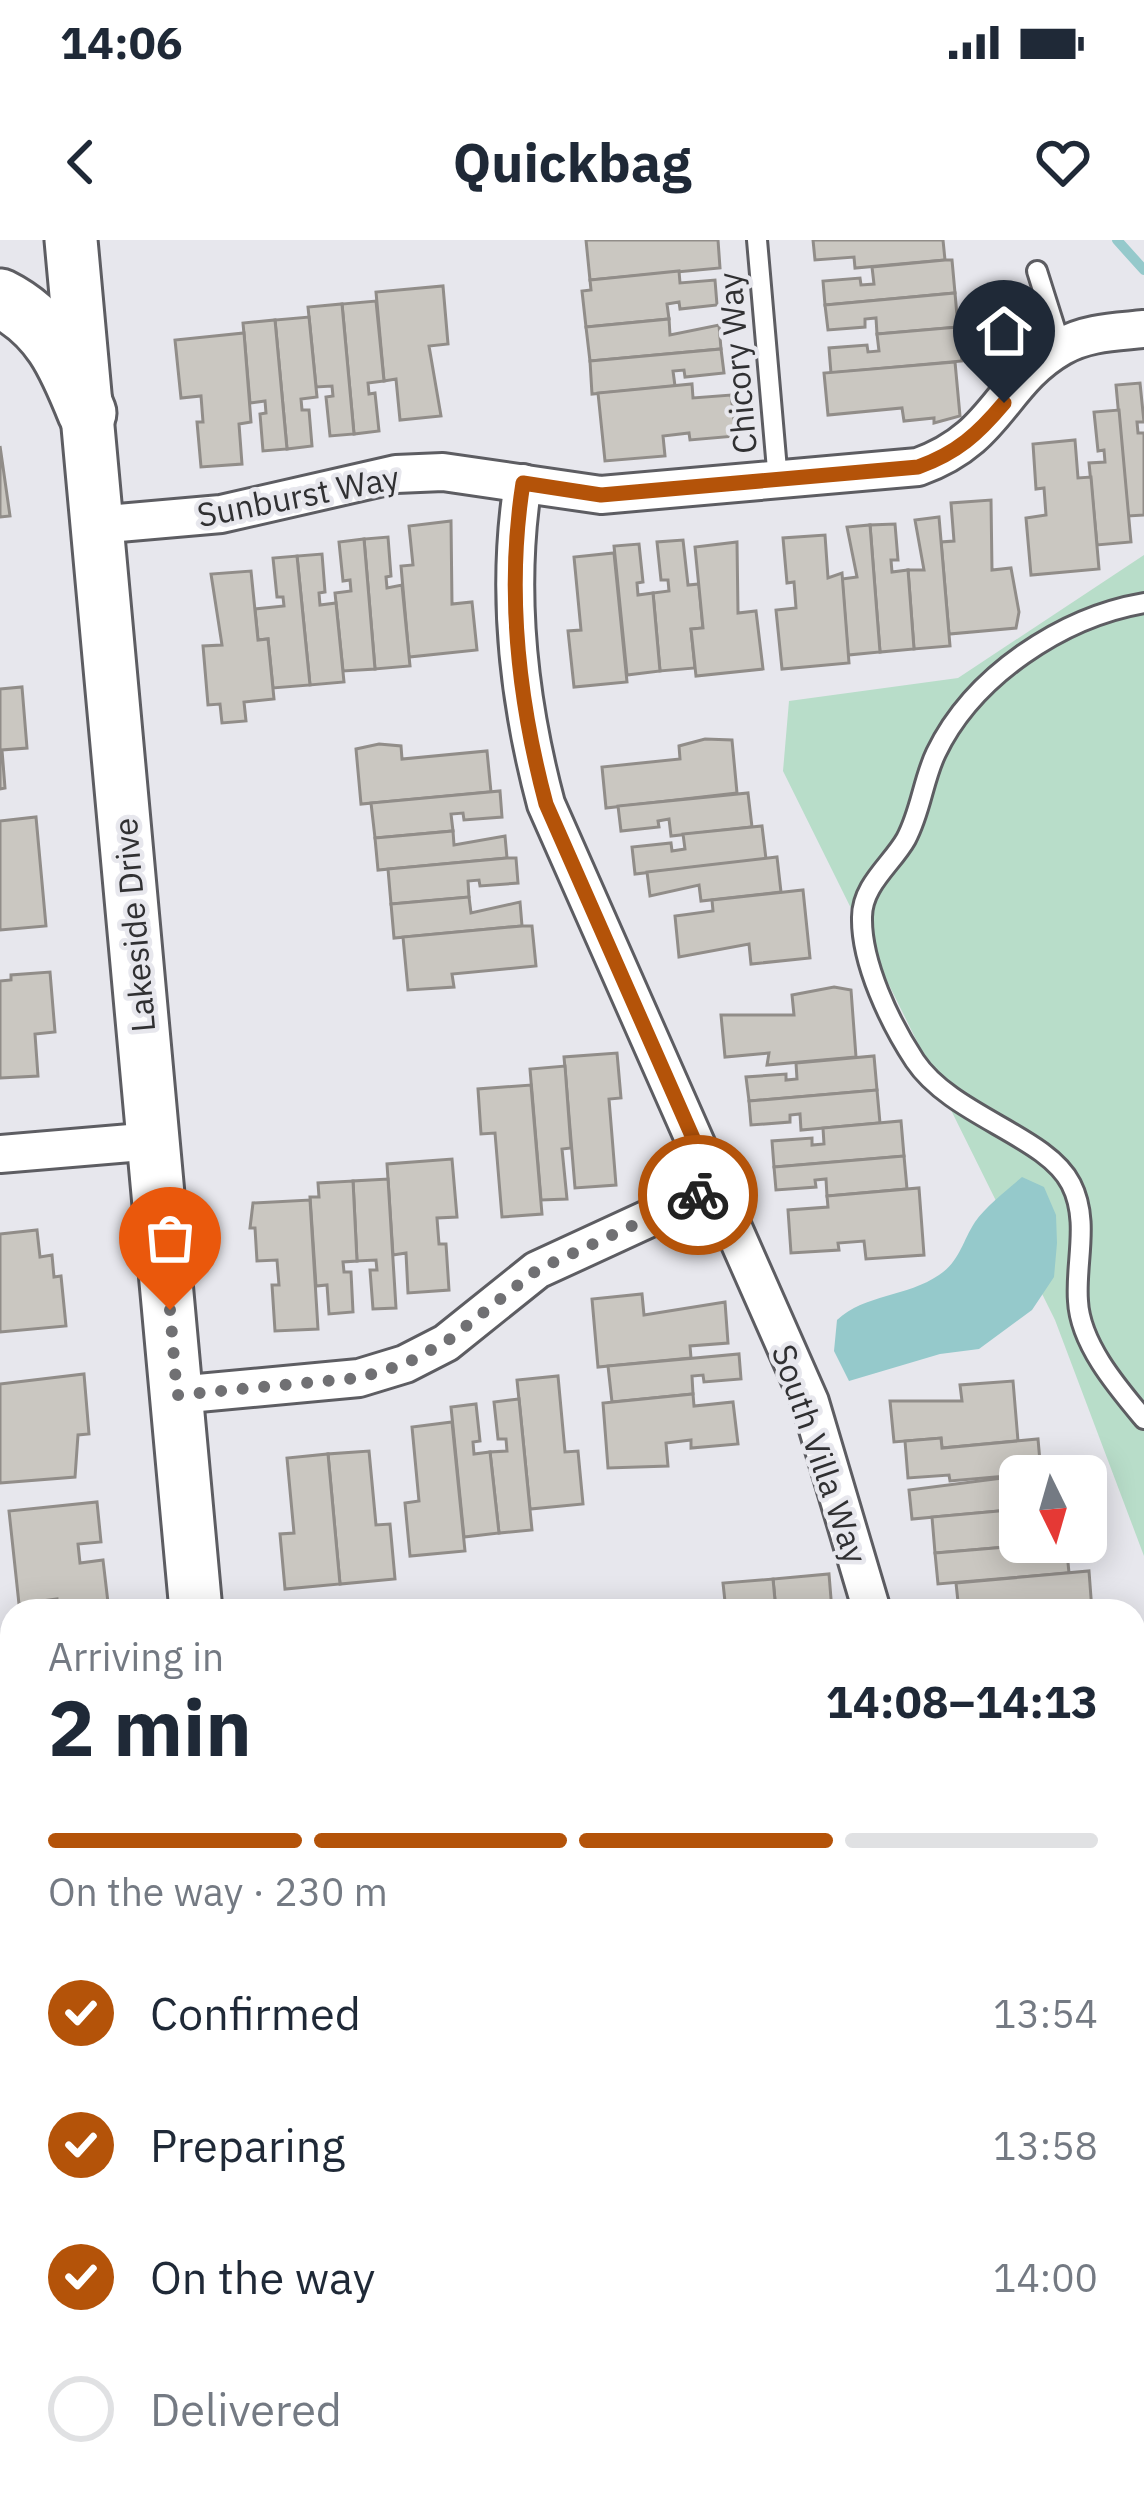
<!DOCTYPE html>
<meta charset="utf-8">
<style>
:root{--surface:#fff;--page:#f6f6f7;--text:#1f2937;--muted:#747a83;--line:#e0e1e3;--accent:#b45309}
body{margin:0;font-family:"IBM Plex Sans",sans-serif;background:var(--page);color:var(--text);height:100vh;display:flex;flex-direction:column;font-size:45px;white-space:nowrap}
*{box-sizing:border-box;margin:0}
p{font-size:39px;color:var(--muted)}
.icon{flex:none;width:66px;height:66px;fill:none;stroke:currentColor;stroke-width:2;stroke-linecap:round;stroke-linejoin:round}
.map{position:relative;flex:1;overflow:hidden}
.sheet{position:absolute;left:0px;top:1359px;width:1146px;height:900px;display:flex;flex-direction:column;background:var(--surface);border-radius:36px 36px 0 0;box-shadow:0 6px 30px #0003}
.sheet>*{flex:none}
.needle{width:78px;rotate:175deg}
.buttons{position:absolute;left:999px;top:1215px;display:grid;gap:24px}
.buttons a{display:grid;place-items:center;width:108px;height:108px;border-radius:18px;background:var(--surface);box-shadow:0 6px 30px #0003;font-size:60px}
.pin{position:absolute;display:grid;place-items:center;width:102px;height:102px;color:#fff;margin:-123px -51px;border-radius:50% 50% 50% 0;rotate:-45deg;box-shadow:0 0 12px #0007}
.pin .icon{rotate:45deg}
.courier{position:absolute;display:grid;place-items:center;width:120px;height:120px;margin:-60px;border:9px solid #b45309;border-radius:50%;background:#fff;color:#222;box-shadow:0 3px 15px #0007}
.head em{font-style:normal;font-weight:800}
.head div{display:flex;flex-direction:column-reverse}
.head{display:flex;align-items:center;justify-content:space-between;height:204px;padding:0 48px}
h1{font-size:78px;font-weight:800;line-height:90px}
.bar{display:grid;grid-template-columns:repeat(4,1fr);gap:18px 12px;align-content:center;height:144px;padding:0 48px}
.bar i{height:15px;border-radius:9px;background:var(--line)}
.bar .on{background:var(--accent)}
.bar p{grid-column:span 4}
ol{padding:0 48px;list-style:none}
li{display:flex;align-items:center;gap:36px;height:132px}
li p{margin-inline-start:auto}
li .icon{padding:12px;border-radius:50%;background:var(--accent);color:#fff;stroke-width:4}
li:last-child{color:var(--muted)}
li i{width:66px;height:66px;border:6px solid var(--line);border-radius:50%}
.status{display:flex;justify-content:space-between;align-items:center;height:84px;padding:0 60px;background:var(--surface);direction:ltr}
.status svg{height:33px;fill:currentColor}
header{display:flex;justify-content:space-between;align-items:center;height:156px;padding:0 48px;background:var(--surface);font-size:54px;font-weight:800}
.map>svg:first-child{display:block}
</style>
<div class="status"><b>14:06</b><svg viewBox="0 0 49 12"><path d="M0 12V9h3v3zM5 12V6h3v6zM10 12V3h3v9zM15 12V0h3v12zM26 1h20v11H26zM47 4h2v5h-2z"/></svg></div>
<header><svg class="icon" aria-label="back" viewBox="0 0 24 24"><path d="M15 5l-7 7 7 7"/></svg>Quickbag<svg class="icon" aria-label="heart" viewBox="0 0 24 24"><path d="M12 20l-8-8c-3-5 5-10 8-4 3-6 11-1 8 4z"/></svg></header>
<div class="map">
<svg width="1144" height="2259" viewBox="0 0 1144 2259">
<rect width="100%" height="100%" fill="#e7e7ed"/>
<path fill="#b8ddc9" d="M1144 315V1316L1055 1080 783 531 789 461 958 438Z"/>
<path fill="#95c9cb" d="M1022 937 1044 947 1056 975 1057 1003 1054 1037 1032 1070 979 1109 940 1114 849 1141 834 1111 837 1080C865 1054 907 1057 939 1035 960 1021 962 1002 975 982 986 966 1007 950 1022 937Z"/>
<g fill="none" stroke-linecap="round" stroke-linejoin="round">
<path stroke="#95c9cb" stroke-width="10" d="M1117 0 1144 30"/>
</g>
<g fill="#cac7c1" stroke="#918d89" stroke-width="3">
<path d="M586 0H718L720 28 590 40Z"/>
<path d="M813 0H943L945 20 855 28 854 17 815 20Z"/>
<path d="M945 20H952L955 53 825 65 823 41 860 38 861 45 874 44 872 27Z"/>
<path d="M679 31 680 43 715 40 717 65 680 69 679 62 667 64 669 79 586 87 582 51 591 50 590 40Z"/>
<path d="M443 46 448 104 429 106 441 176 400 180 396 139 384 141 376 52Z"/>
<path d="M955 53 958 87 877 94 876 78 865 79V87L828 90 825 65Z"/>
<path d="M376 61 384 141 368 143 369 154 375 153 379 191 354 194 342 64Z"/>
<path d="M342 64 354 194 330 196 326 157 333 156 332 146 316 147 308 67Z"/>
<path d="M309 77 317 157 301 159 302 170H309L312 206 287 209 275 80Z"/>
<path d="M669 79 670 95 719 85 721 109 590 121 586 87Z"/>
<path d="M275 80 287 209 263 211 260 174 266 173 265 161 250 163 243 83Z"/>
<path d="M958 87 962 121 831 133 829 108 867 105 868 112 879 111 877 94Z"/>
<path d="M244 93 251 182 239 184 242 224 201 227 197 182H203L201 156 181 158 175 100Z"/>
<path d="M721 109 724 133 685 137 684 130 673 131 675 146 592 154 590 121Z"/>
<path d="M955 122 960 176 934 183V178L904 181 902 168 828 175 824 133Z"/>
<path d="M1140 143 1144 182H1137L1138 193H1144V275L1128 276 1116 145Z"/>
<path d="M692 144 693 158 731 155 736 196 690 200 689 193 663 196 665 216 605 221 598 153Z"/>
<path d="M1119 170 1131 302 1097 305 1089 223 1105 222 1104 210 1098 211 1094 172Z"/>
<path d="M1075 200 1078 238 1091 237 1099 329 1031 335 1026 278 1046 275 1044 248 1036 249 1033 204Z"/>
<path d="M0 206 10 276 0 277Z"/>
<path d="M991 260 992 330 1011 328 1019 372 1016 388 949 394 941 302 954 301 951 263Z"/>
<path d="M939 277 950 406 914 409 908 330H924L915 280Z"/>
<path d="M451 281 452 364 472 362 477 410 409 417 401 326 413 325 409 286Z"/>
<path d="M895 284 898 320H891L892 332 908 330 914 409 880 412 870 285Z"/>
<path d="M870 285 880 412 848 415 842 339 857 337 847 287Z"/>
<path d="M825 295 828 338 842 333 849 423 782 429 776 370 796 368 794 342 787 343 783 298Z"/>
<path d="M388 297 391 336 386 337 387 348 402 345 410 426 375 429 364 299Z"/>
<path d="M364 299 375 429 343 431 335 353 351 351 350 340 343 341 339 302Z"/>
<path d="M683 300 688 345 699 344 703 388 691 389 695 428 660 431 653 353 669 351 668 340H661L657 302Z"/>
<path d="M737 302 738 373 756 371 763 429 696 436 691 389 703 388 695 307Z"/>
<path d="M639 304 643 342 637 343 638 355 653 353 660 431 627 435 614 306Z"/>
<path d="M614 313 627 442 574 447 568 391 581 390 574 317Z"/>
<path d="M322 314 325 352 319 353 320 365 336 363 344 442 310 445 297 316Z"/>
<path d="M297 316 310 445 273 448 268 399 258 400 255 369 284 366 283 357H277L273 318Z"/>
<path d="M251 331 258 400 268 399 274 459 244 462 246 481 222 483 220 464 208 465 203 406 222 405 211 334Z"/>
<path d="M22 447 27 508 2 510 5 548 0 549V449Z"/>
<path d="M705 499 732 500 737 553 606 568 602 527 680 519 679 506Z"/>
<path d="M379 504 401 506 402 519 487 511 491 552 361 564 356 509Z"/>
<path d="M500 551 502 577 464 580 463 573 451 574 453 591 375 598 371 563Z"/>
<path d="M748 553 752 587 671 596 669 579 658 581 659 587 621 591 618 566Z"/>
<path d="M36 577 46 686 0 690V581Z"/>
<path d="M762 586 766 619 635 634 632 607 671 603 672 611 685 609 683 594Z"/>
<path d="M453 591 454 605 505 596 507 618 378 630 375 598Z"/>
<path d="M777 617 781 652 701 661 699 645 650 656 647 632Z"/>
<path d="M507 618H516L518 643 480 646 479 640 468 641 469 657 391 664 388 629Z"/>
<path d="M803 650 810 718 751 724 749 704 679 717 675 676 713 671 712 660Z"/>
<path d="M469 657 471 673 520 662 522 686 394 698 391 664Z"/>
<path d="M522 686H532L536 726 452 734 454 747 408 750 403 697Z"/>
<path d="M50 732 55 792 35 794 38 836 0 838V741L11 740V735Z"/>
<path d="M834 747 851 750 856 817 767 825 769 813 725 817 721 775H794L792 755Z"/>
<path d="M617 813 621 858 609 859 616 945 575 948 564 817Z"/>
<path d="M874 816 877 850 749 861 746 837 786 834V840L797 839 796 823Z"/>
<path d="M565 826 571 908 562 909 567 959 541 960 530 829Z"/>
<path d="M531 845 542 974 502 977 495 893 481 894 478 849Z"/>
<path d="M877 850 880 883 801 890 800 874 790 875V882L751 885 749 861Z"/>
<path d="M901 881 904 916 774 927 772 901 812 898V905L824 904 823 888Z"/>
<path d="M904 916 907 949 827 956 826 939 815 940 816 947 776 950 774 927Z"/>
<path d="M452 919 457 977 437 978 439 1004H446L449 1050 408 1053 406 1013 393 1015 387 924Z"/>
<path d="M388 939 396 1068 373 1069 370 1030H377L376 1020 357 1021 353 941Z"/>
<path d="M353 941 357 1021 343 1022 344 1032H351L353 1072 329 1074 327 1045 316 1046 310 957H319L318 943Z"/>
<path d="M919 948 924 1015 866 1019 864 1001 838 1003 839 1010 791 1013 788 970 828 967 827 956Z"/>
<path d="M310 960 318 1089 275 1091 272 1045H279L277 1020 257 1021 255 988H250L253 963Z"/>
<path d="M37 990 40 1017 52 1015 54 1037 61 1036 66 1086 0 1092V994Z"/>
<path d="M642 1054 644 1075 725 1062 728 1103 690 1106 691 1118 598 1127 592 1059Z"/>
<path d="M739 1114 741 1139 704 1142 703 1135 692 1136 693 1154 612 1162 608 1126Z"/>
<path d="M84 1134 89 1194 78 1195 75 1237 0 1243V1144Z"/>
<path d="M558 1136 565 1212 578 1211 583 1264 530 1269 517 1140Z"/>
<path d="M1013 1141 1018 1201 942 1208 941 1198 894 1202 890 1161H962L960 1145Z"/>
<path d="M693 1154 694 1166 733 1162 738 1204 691 1208V1200L666 1203 668 1226 608 1228 603 1163Z"/>
<path d="M519 1159 532 1290 499 1293 490 1212 507 1211 506 1199H498L494 1162Z"/>
<path d="M476 1164 480 1201 473 1202 474 1214 490 1212 499 1293 464 1297 451 1167Z"/>
<path d="M452 1182 465 1311 410 1316 405 1263 419 1261 412 1187Z"/>
<path d="M941 1198 942 1208 1038 1199 1041 1233 950 1241 949 1235 908 1238 905 1201Z"/>
<path d="M369 1211 376 1285 390 1284 395 1339 340 1344 328 1214Z"/>
<path d="M328 1214 340 1344 285 1349 280 1294 294 1293 287 1218Z"/>
<path d="M1041 1233 1020 1236V1269L912 1279 909 1250Z"/>
<path d="M97 1262 101 1302 78 1304 80 1323 103 1320 109 1371H58L57 1359 19 1364 9 1271Z"/>
<path d="M1020 1269V1302H1064L935 1313 932 1277Z"/>
<path d="M1066 1302 1069 1333 938 1344 935 1313Z"/>
<path d="M1089 1331 1092 1371H959L956 1343Z"/>
<path d="M829 1334 832 1371H776L773 1339Z"/>
<path d="M773 1339 776 1371H726L723 1343Z"/>
<path d="M1134 1438H1142L1144 1458V1499L1134 1500Z"/>
<path d="M1144 1499V1534L1134 1535V1500Z"/>
<path d="M1144 1534V1568L1134 1570V1535Z"/>
<path d="M1144 1568V1604H1136L1134 1570Z"/>
<path d="M1144 1636V1680L1134 1681V1637Z"/>
<path d="M1144 1750V1785L1134 1786V1751Z"/>
<path d="M1144 1811V1849L1134 1850V1812Z"/>
<path d="M1144 1878V1917L1134 1918V1879Z"/>
<path d="M1144 1942V1978H1134V1943Z"/>
<path d="M1136 2118H1144V2156H1140Z"/>
<path d="M1144 2211V2256L1119 2259 1118 2247H1134V2212Z"/>
<path d="M144 2247H182V2259H98L145 2255Z"/>
<path d="M665 2247H1003L1004 2259H667Z"/>
</g>
<g fill="none" stroke-linecap="round" stroke-linejoin="round">
<defs>
<g id="lane">
<path d="M757 0 778 241"/>
<path d="M1037 31 1061 107"/>
<path d="M1144 363C1062 377 973 436 936 513 923 540 921 571 906 599 892 624 862 645 862 677 861 723 890 783 915 821 952 876 1047 896 1071 944 1090 981 1075 1023 1078 1061 1080 1104 1118 1148 1144 1179"/>
</g>
<g id="street">
<path d="M523 243C506 351 518 459 546 564L810 1162 872 1371"/>
<path d="M96 285 221 274 396 234 443 232 601 255 918 227C998 199 1000 142 1061 107 1087 92 1116 92 1144 89"/>
<path d="M0 914 154 901"/>
<path d="M177 1155 359 1138 405 1124 446 1103 537 1030 715 948"/>
<path d="M1085 2247 1086 2259"/>
</g>
<g id="secondary">
<path d="M71 0 196 1371"/>
<path d="M275 2247 276 2259"/>
</g>
<path id="primary" d="M0 58C50 83 67 123 87 173"/>
</defs>
<use href="#lane" stroke="#5d5d62" stroke-width="24"/>
<use href="#street" stroke="#5d5d62" stroke-width="42"/>
<use href="#secondary" stroke="#5d5d62" stroke-width="57"/>
<use href="#primary" stroke="#5d5d62" stroke-width="63"/>
<use href="#lane" stroke="#fff" stroke-width="18"/>
<use href="#street" stroke="#fff" stroke-width="36"/>
<use href="#secondary" stroke="#fff" stroke-width="51"/>
<use href="#primary" stroke="#fff" stroke-width="57"/>
</g>
<g fill="none" stroke-linecap="round" stroke-linejoin="round">
<path stroke="#707073" stroke-width="12" stroke-dasharray="0 21.6" d="M170 1070 177 1155 359 1138 405 1124 446 1102 537 1030 698 955"/>
<path stroke="#b45309" stroke-width="15" d="M698 955 715 948 546 564C518 459 506 351 523 243L601 255 918 227C957 213 978 194 1004 163"/>
</g>
<g text-anchor="middle" stroke-width="9" stroke-linejoin="round" paint-order="stroke">
<g font-size="33" fill="#303032" stroke="#e7e7ed">
<text transform="translate(737 123) rotate(-95)" y="12">Chicory Way</text>
<text transform="translate(298 256) rotate(-11)" y="12">Sunburst Way</text>
<text transform="translate(134 685) rotate(-95)" y="12">Lakeside Drive</text>
<text transform="translate(820 1214) rotate(71)" y="12">South Villa Way</text>
</g>
</g>
</svg>
<div class="buttons">
<a><svg class="needle" viewBox="-14 -14 28 28"><path d="M0-13l5 13h-10z" fill="#e53935"/><path d="M0 13l5-13h-10z" fill="#747a83"/></svg></a>
</div>
<div class="pin" style="left:170px;top:1070px;background:#ea580c"><svg class="icon" aria-label="bag" viewBox="0 0 24 24"><path d="M5 8h14l-1 12H6zM9 8a3 3 0 0 1 6 0"/></svg></div>
<div class="pin" style="left:1004px;top:163px;background:#1f2937"><svg class="icon" aria-label="home" viewBox="0 0 24 24"><path d="M3 11l9-7 9 7M6 9v11h12V9"/></svg></div>
<div class="courier" style="left:698px;top:955px"><svg class="icon" aria-label="bike" viewBox="0 0 24 24"><circle cx="6" cy="16" r="4"/><circle cx="18" cy="16" r="4"/><path d="M6 16l4-8h5l3 8M10 8l3 8H6M13 5h3"/></svg></div>
<section class="sheet">
<div class="head"><div><h1>2 min</h1><p>Arriving in</p></div><em>14:08–14:13</em></div>
<div class="bar"><i class="on"></i><i class="on"></i><i class="on"></i><i></i><p>On the way · 230 m</p></div>
<ol>
<li><svg class="icon" aria-label="check" viewBox="0 0 24 24"><path d="M5 12l5 5 9-10"/></svg>Confirmed<p>13:54</p></li>
<li><svg class="icon" aria-label="check" viewBox="0 0 24 24"><path d="M5 12l5 5 9-10"/></svg>Preparing<p>13:58</p></li>
<li><svg class="icon" aria-label="check" viewBox="0 0 24 24"><path d="M5 12l5 5 9-10"/></svg>On the way<p>14:00</p></li>
<li><i></i>Delivered</li>
</ol>
</section>
</div>
